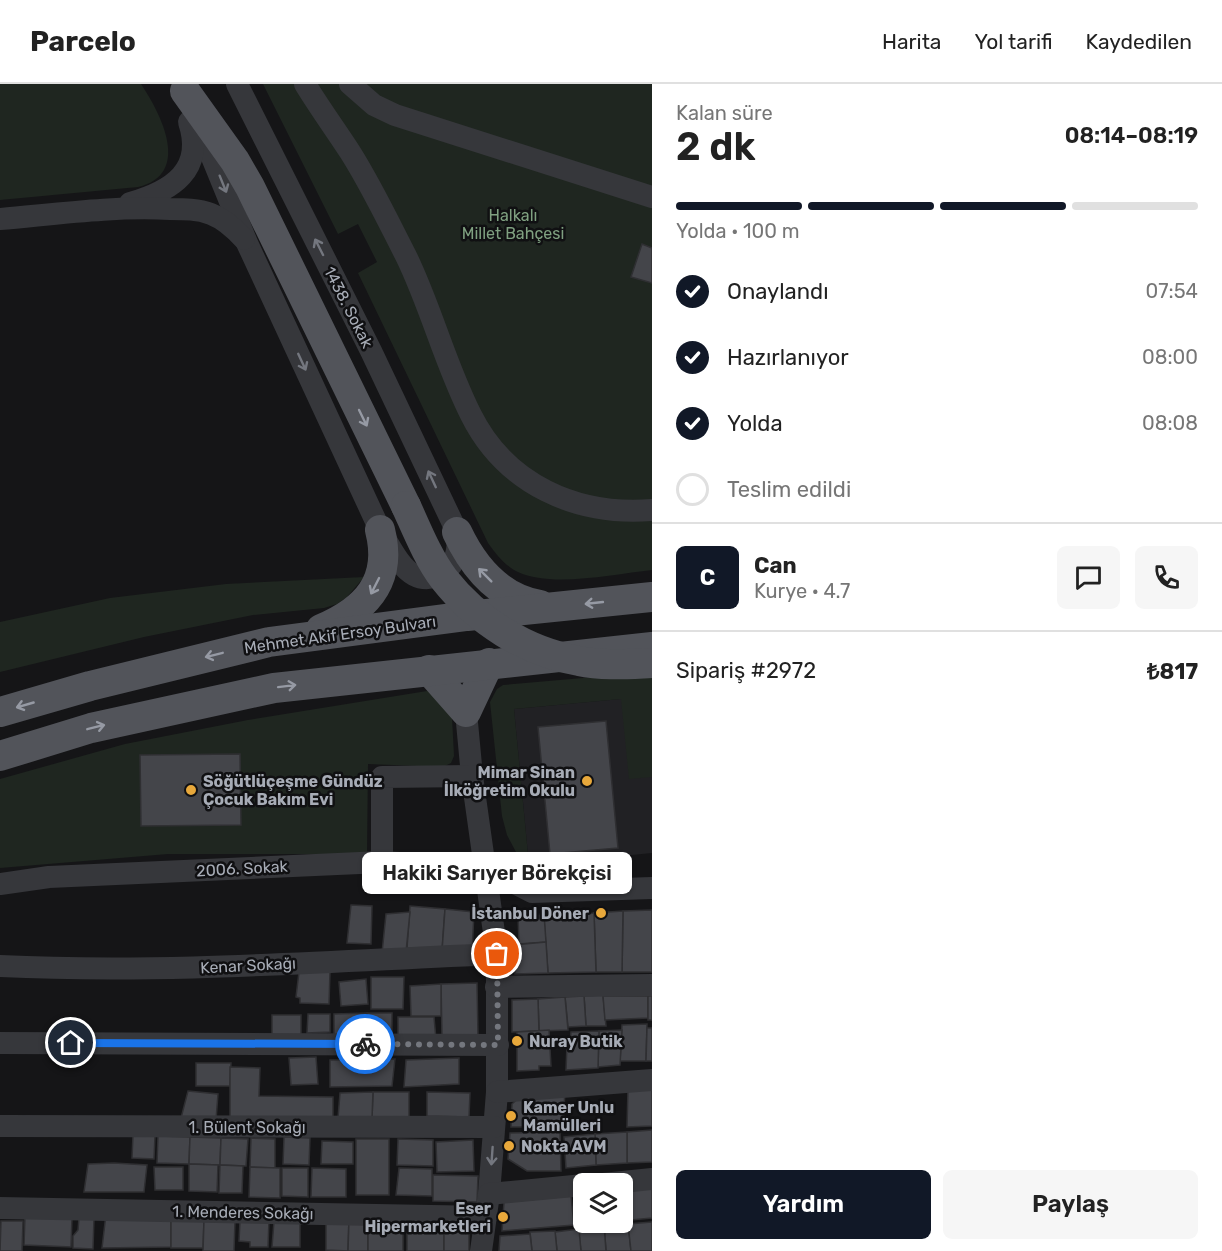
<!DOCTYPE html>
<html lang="tr">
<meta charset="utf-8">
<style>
:root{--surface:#fff;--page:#f6f6f6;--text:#222;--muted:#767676;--line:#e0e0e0;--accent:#111827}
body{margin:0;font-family:Rubik,sans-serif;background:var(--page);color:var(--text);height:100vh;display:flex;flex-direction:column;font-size:22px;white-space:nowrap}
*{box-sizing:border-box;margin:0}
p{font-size:20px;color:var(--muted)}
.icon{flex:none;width:33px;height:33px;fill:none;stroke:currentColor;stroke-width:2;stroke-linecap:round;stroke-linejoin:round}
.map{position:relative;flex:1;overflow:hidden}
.drawer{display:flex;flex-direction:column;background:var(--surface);width:570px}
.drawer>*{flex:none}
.tools{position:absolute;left:573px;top:1089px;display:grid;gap:12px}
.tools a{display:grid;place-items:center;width:60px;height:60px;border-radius:9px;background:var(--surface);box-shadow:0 2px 4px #0004;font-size:30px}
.pin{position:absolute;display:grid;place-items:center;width:51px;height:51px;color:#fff;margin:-26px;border:3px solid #fff;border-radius:50%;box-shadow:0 2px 6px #0007}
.courier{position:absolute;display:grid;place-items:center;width:60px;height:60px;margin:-30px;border:4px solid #1a73e8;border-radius:50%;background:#fff;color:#222;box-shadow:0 2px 8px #0007}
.bubble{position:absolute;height:42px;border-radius:9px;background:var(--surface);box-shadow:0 2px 4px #0004;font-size:20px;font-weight:600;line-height:42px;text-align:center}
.head em{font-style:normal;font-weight:600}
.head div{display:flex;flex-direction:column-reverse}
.head{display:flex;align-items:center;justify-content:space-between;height:102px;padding:0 24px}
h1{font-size:39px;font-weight:600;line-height:45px}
.bar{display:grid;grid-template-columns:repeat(4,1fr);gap:9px 6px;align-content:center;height:72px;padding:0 24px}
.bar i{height:8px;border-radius:4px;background:var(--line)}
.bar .active{background:var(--accent)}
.bar p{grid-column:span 4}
.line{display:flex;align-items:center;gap:15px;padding:0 24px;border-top:2px solid var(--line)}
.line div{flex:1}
.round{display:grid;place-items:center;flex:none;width:63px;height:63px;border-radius:9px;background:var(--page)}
ol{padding:0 24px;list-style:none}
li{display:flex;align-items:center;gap:18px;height:66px}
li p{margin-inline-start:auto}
li .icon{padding:6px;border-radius:50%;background:var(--accent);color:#fff;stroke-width:4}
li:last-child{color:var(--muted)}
li i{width:33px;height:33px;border:3px solid var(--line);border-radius:50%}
.primary-button{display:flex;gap:12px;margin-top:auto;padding:12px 24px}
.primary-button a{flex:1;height:69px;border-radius:9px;background:var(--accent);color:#fff;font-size:24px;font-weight:600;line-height:69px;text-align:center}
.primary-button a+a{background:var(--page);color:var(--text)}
header{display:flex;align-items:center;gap:36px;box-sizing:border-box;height:84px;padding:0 30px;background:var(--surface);border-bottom:2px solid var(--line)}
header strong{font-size:28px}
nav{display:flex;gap:33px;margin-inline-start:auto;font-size:21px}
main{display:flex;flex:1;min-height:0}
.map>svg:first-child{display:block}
</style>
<header>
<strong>Parcelo</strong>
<nav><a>Harita</a><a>Yol tarifi</a><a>Kaydedilen</a></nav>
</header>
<main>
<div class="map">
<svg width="652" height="1167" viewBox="0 0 652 1167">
<rect width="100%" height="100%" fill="#151517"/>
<path fill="#212124" d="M652 612V769L529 781 514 625Z"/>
<g fill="#1f2620">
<path d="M0 0H141C161 30 192 90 138 103L0 116Z"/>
<path d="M263 0H652V486C614 490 552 504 518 488 505 482 496 470 488 459L358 189 377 178 358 140 338 150Z"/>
<path d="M364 493 347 513 337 520 324 524 253 531 144 553 0 588V538L110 514 226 500Z"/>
<path d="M652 588V693L629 695 621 615 514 625 529 781 516 768 507 751 502 732 490 618 497 605 503 601Z"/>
<path d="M427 607 440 611 452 634 454 672 451 679 443 683 368 680 367 770H168L0 784V695L125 660 248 636Z"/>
</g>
<g fill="#44454a" stroke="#2f2f32" stroke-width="1.5">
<path d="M642 160 652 164V199L631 193Z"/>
<path d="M606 637 618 764 550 770 538 643Z"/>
<path d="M240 670 241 741 141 742 140 671Z"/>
<path d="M351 821 372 822 371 860 347 859Z"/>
<path d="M410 822 445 825 442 867 407 864Z"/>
<path d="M445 825 474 828 472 870 442 867Z"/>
<path d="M652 826V888H622L623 827Z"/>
<path d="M623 827 622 888H596L594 829Z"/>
<path d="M410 828 406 868 382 869 386 830Z"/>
<path d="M594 829 596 888 548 889 544 835Z"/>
<path d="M544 830 546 858 519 860 518 831Z"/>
<path d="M546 858 548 889 515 890 513 861Z"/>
<path d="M299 888H330L329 920 300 919V914L296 913Z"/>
<path d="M371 893H404L403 925H371Z"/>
<path d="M366 895 368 920 341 922 339 898Z"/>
<path d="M477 899 478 952 442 953 441 900Z"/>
<path d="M441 900V932H411L410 902Z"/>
<path d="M603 911 606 942H586L584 912Z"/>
<path d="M584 912 586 942 568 943 565 913Z"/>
<path d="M603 912H648V934L605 936Z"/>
<rect x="648" y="912" width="4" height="24"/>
<path d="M565 913 568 946 539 947 538 915Z"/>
<path d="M538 915 539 947 512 948V916Z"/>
<path d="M367 929V956H334V930Z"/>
<rect x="367" y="929" width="25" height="27"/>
<path d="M308 930H330V948L307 949Z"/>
<rect x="272" y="931" width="29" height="24"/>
<path d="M398 933H434L436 956 398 955Z"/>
<path d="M647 940 646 977H620L622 941Z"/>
<path d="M647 944H652V977H646Z"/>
<path d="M549 946 551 982H539V986L517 987V948Z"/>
<path d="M622 946 620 981 598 983 599 947Z"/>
<path d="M599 947 598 984 566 986 567 960H570L571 948Z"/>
<path d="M316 973 318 1000 291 1001 289 974Z"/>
<path d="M459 974V1000L404 1003 406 976Z"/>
<path d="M395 975 392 1002 330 1003V976Z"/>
<path d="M196 979H231L230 1002H196Z"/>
<path d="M230 983 260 984 259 1012 333 1013V1039L230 1038Z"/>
<path d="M652 1003V1042L627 1043 628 1004Z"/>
<path d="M565 1006 563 1043H511L512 1020 526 1007Z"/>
<path d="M188 1007 218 1010 216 1036 181 1034Z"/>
<path d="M373 1008H409V1036L372 1034Z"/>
<path d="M373 1008 372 1034H338L340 1009Z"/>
<path d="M427 1008 470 1009 469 1033 427 1032Z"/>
<path d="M652 1046V1078L627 1079V1048Z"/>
<path d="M560 1048 561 1087H527L508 1075 510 1049Z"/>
<path d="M627 1048V1079L596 1081 595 1050Z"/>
<path d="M595 1050 596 1081 566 1084 564 1053Z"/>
<path d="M133 1051 155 1052 154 1075 132 1074Z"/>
<path d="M158 1052 190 1053 189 1080 157 1079Z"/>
<path d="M190 1053 221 1054 220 1081 189 1080Z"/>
<path d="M284 1053 310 1054 309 1081 283 1080Z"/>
<path d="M221 1054 248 1055 246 1082 220 1081Z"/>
<path d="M251 1054 275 1055V1084L250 1083Z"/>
<rect x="356" y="1055" width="33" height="56"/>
<path d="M398 1055 433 1056V1082L397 1081Z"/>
<path d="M473 1056 474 1087 437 1088 436 1058Z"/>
<path d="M322 1057 353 1058V1080H321Z"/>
<path d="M114 1079 147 1081 144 1108H84L88 1080Z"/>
<path d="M189 1080 218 1081 217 1108 189 1107Z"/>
<path d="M220 1081 243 1082 242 1109H219Z"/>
<path d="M154 1083H183V1106H155Z"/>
<path d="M250 1083 280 1084V1114L249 1113Z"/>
<path d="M282 1084H308V1113L282 1112Z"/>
<path d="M312 1084 346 1085V1113H311Z"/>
<path d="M399 1084 432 1085V1112L396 1111Z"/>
<path d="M433 1091 478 1092 477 1118 433 1117Z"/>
<path d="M652 1104V1134L631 1136 628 1107Z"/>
<path d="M584 1110V1138H604L583 1141 579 1111Z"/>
<path d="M571 1112 574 1141 502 1147 504 1118Z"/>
<path d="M106 1130 171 1136V1163L102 1164Z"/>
<path d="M25 1131 72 1133 71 1163 24 1161Z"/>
<path d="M79 1134H94L93 1165 73 1164V1152L78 1146Z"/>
<path d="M326 1135H349L348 1167 326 1166Z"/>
<path d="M349 1135 368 1136V1167H348Z"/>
<path d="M171 1136H204L203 1164H171Z"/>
<path d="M204 1136 235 1137 234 1167H203Z"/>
<path d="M269 1136 268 1163H250V1158L239 1157 240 1137Z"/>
<rect x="368" y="1136" width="35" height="31"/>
<path d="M1 1137H23L22 1167H0Z"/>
<path d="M274 1137H300V1163H272Z"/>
<path d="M628 1138 631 1167H606L604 1141Z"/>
<path d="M652 1138V1167H631L628 1140Z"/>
<path d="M604 1140 606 1167H581L578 1143Z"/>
<rect x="407" y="1141" width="37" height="26"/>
<rect x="444" y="1141" width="25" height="26"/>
<path d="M579 1145 581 1167H557L555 1148Z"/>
<path d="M555 1147 557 1167H532L530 1148Z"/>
<path d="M530 1150 532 1167H499L500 1152Z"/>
</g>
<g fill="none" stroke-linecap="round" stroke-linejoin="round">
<g stroke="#36373b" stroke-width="22">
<path d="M305 0C319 23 335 45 350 68 371 101 388 137 406 172 431 223 445 280 471 331 506 401 577 432 652 426"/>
<path d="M350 0 374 21 395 31 652 113"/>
<path d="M198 39 247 159 380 446C389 460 399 483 414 491 429 499 448 491 454 476 458 468 458 457 457 448L371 267 237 0"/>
<path d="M130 119C172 107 205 86 189 38"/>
<path d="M0 135C57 130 113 122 170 125 184 125 198 125 211 130 224 135 235 145 244 155"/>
<path d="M466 628 472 692 497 870V1008L489 1110 481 1167"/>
<path d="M382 778V693L472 692"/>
<path d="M0 800 49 793 382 778 485 784 532 808 652 804"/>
<path d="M0 882C166 890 331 877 497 870"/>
<path d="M496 903 652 901"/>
<path d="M0 959 498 961"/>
<path d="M497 1008 652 996"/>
<path d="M0 1042 494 1043"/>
<path d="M603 1100 652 1095"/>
<path d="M489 1110 584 1101"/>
<path d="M0 1124 486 1133"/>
</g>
<g stroke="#52545a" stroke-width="30">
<path d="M185 7 235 77 250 103 406 422"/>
<path d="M457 448C474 484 499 514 540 521"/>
<path d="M321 545C366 526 393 497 380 446"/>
<path d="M429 586 466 628 489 579"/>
<path d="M0 628 90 602 269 558 467 532 652 513"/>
<path d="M0 672 91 644 274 604 652 563"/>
</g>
<path stroke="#52545a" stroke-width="30" d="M406 422C417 446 428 474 444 495 477 537 526 568 579 577 603 582 628 580 652 579"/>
</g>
<defs><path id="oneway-shaft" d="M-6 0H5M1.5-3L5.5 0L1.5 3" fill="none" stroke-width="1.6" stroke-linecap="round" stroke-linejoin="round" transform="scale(1.5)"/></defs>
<g stroke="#74777f">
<use href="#oneway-shaft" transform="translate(223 100) rotate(68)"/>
<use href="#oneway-shaft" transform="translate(319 163) rotate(-117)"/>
<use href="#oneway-shaft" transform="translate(302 278) rotate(65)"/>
<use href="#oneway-shaft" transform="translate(432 395) rotate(-115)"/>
<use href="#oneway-shaft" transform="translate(492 1072) rotate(94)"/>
</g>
<g stroke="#969aa4">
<use href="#oneway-shaft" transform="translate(363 334) rotate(64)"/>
<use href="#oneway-shaft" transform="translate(485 491) rotate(-135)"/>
<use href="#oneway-shaft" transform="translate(375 502) rotate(117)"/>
<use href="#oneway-shaft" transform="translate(594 519) rotate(174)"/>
<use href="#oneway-shaft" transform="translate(214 571) rotate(166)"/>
<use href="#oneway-shaft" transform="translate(287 602) rotate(-7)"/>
<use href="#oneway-shaft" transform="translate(25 621) rotate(164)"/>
<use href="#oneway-shaft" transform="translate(96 643) rotate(-14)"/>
</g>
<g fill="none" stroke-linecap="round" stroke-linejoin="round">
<path stroke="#74777e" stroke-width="6" stroke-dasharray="0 10.8" d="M365 960 498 961 497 870"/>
<path stroke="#1a73e8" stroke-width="8" d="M71 959 365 960"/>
</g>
<g fill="#e8a83b" stroke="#101012" stroke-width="2">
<circle cx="587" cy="697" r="6"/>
<circle cx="191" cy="706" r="6"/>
<circle cx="601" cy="829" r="6"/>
<circle cx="517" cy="957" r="6"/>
<circle cx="511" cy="1032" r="6"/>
<circle cx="509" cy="1062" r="6"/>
<circle cx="503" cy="1133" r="6"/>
</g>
<g text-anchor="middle" stroke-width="5" stroke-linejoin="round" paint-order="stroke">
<g font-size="16" fill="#7fa080" stroke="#101012">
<text x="513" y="137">Halkalı<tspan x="513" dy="18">Millet Bahçesi</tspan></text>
</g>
<g font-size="16" fill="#a7acb6" stroke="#101012">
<text transform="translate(349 223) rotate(63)" y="6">1438. Sokak</text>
<text transform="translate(340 550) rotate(-8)" y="6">Mehmet Akif Ersoy Bulvarı</text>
<text transform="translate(242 784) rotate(-3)" y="6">2006. Sokak</text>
<text transform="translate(248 881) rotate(-3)" y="6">Kenar Sokağı</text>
<text x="247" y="1049">1. Bülent Sokağı</text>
<text transform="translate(243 1128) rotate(1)" y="6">1. Menderes Sokağı</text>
</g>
<g font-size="16" font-weight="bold" fill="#a7acb6" stroke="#101012" text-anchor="start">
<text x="575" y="694" text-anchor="end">Mimar Sinan<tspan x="575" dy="18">İlköğretim Okulu</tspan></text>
<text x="203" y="703">Söğütlüçeşme Gündüz<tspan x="203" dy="18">Çocuk Bakım Evi</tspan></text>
<text x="589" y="835" text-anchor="end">İstanbul Döner</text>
<text x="529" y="963">Nuray Butik</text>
<text x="523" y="1029">Kamer Unlu<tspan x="523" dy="18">Mamülleri</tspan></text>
<text x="521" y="1068">Nokta AVM</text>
<text x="491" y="1130" text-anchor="end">Eser<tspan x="491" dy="18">Hipermarketleri</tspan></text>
</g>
</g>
</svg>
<div class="tools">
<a><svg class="icon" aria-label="layers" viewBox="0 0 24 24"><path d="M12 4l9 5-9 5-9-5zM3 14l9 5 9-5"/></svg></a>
</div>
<div class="pin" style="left:497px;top:870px;background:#ea580c"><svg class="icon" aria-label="bag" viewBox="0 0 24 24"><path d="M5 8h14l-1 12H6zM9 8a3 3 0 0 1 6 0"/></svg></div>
<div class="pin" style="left:71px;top:959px;background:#1f2937"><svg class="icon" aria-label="home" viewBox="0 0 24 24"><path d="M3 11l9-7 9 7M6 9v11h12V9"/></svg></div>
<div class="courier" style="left:365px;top:960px"><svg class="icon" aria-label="bike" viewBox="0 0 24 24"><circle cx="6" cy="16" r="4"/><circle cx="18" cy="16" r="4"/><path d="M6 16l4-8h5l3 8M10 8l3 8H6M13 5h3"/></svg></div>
<div class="bubble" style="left:362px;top:768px;width:270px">Hakiki Sarıyer Börekçisi</div>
</div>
<section class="drawer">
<div class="head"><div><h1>2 dk</h1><p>Kalan süre</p></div><em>08:14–08:19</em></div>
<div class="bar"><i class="active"></i><i class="active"></i><i class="active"></i><i></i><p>Yolda · 100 m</p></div>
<ol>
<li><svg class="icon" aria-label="check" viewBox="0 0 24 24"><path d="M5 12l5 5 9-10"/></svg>Onaylandı<p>07:54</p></li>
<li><svg class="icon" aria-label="check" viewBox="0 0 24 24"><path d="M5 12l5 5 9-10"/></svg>Hazırlanıyor<p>08:00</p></li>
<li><svg class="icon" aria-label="check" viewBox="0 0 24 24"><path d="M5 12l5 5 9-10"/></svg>Yolda<p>08:08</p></li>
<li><i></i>Teslim edildi</li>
</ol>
<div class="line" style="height:108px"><b class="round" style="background:var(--accent);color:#fff">C</b><div><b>Can</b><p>Kurye · 4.7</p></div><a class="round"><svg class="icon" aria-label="chat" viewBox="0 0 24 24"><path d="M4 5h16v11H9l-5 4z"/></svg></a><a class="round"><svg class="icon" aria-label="phone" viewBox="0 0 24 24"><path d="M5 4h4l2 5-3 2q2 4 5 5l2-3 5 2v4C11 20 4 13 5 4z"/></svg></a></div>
<div class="line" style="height:78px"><div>Sipariş #2972</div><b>₺817</b></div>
<div class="primary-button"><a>Yardım</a><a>Paylaş</a></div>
</section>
</main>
